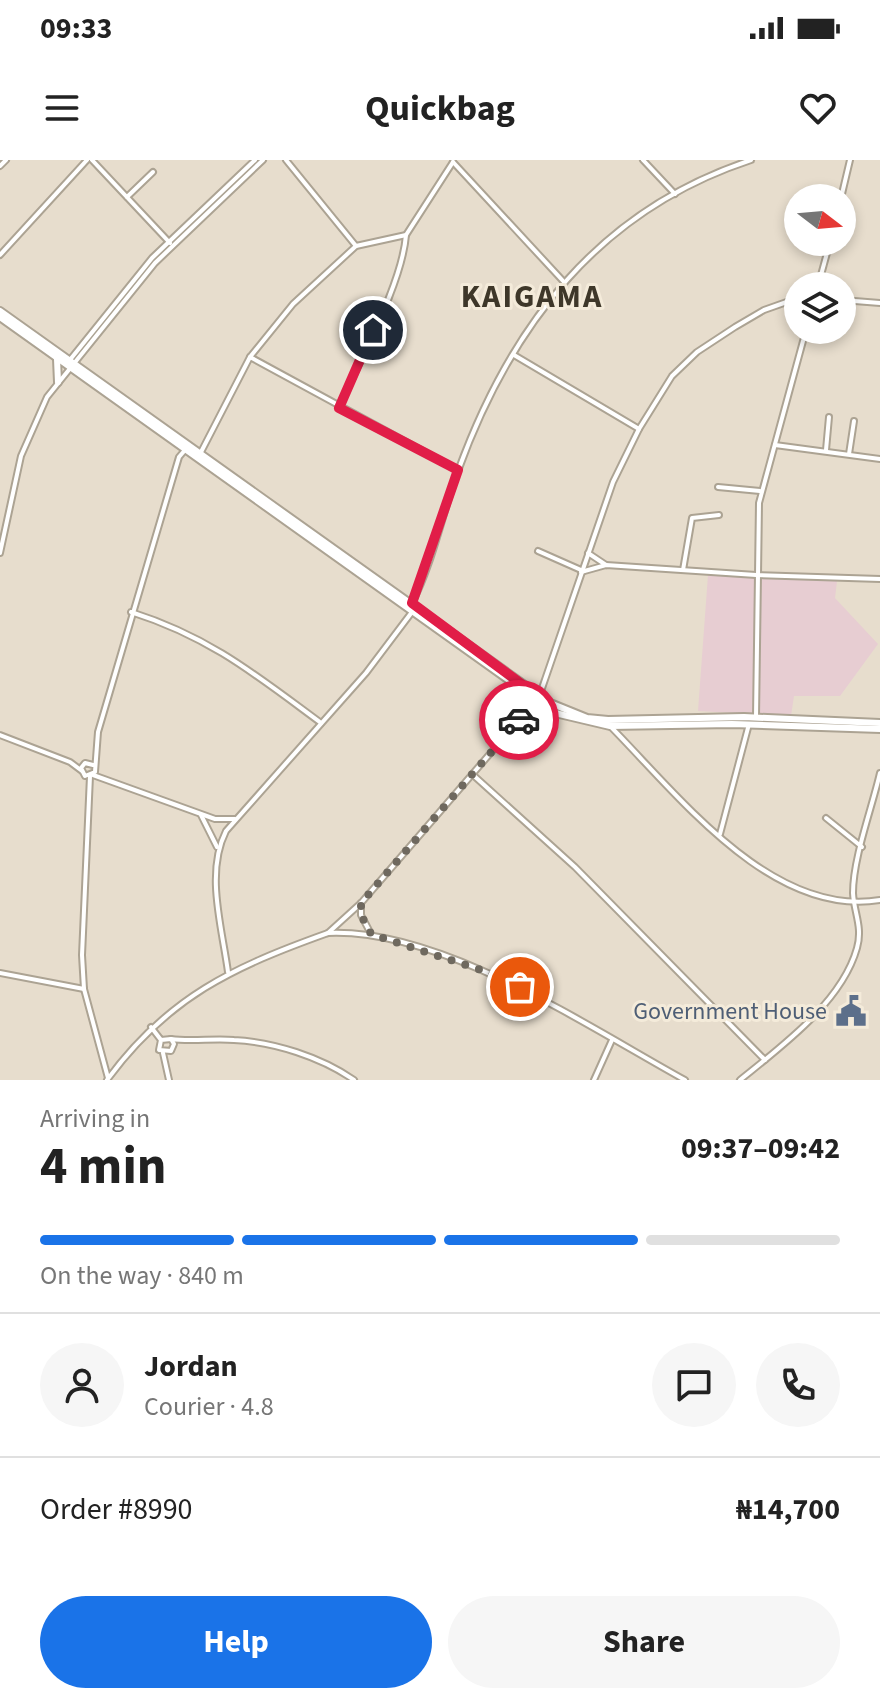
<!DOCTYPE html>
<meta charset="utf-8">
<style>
:root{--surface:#fff;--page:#f6f6f6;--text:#222;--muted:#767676;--line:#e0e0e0;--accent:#1a73e8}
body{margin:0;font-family:"Source Sans 3",sans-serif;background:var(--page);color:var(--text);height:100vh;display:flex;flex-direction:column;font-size:30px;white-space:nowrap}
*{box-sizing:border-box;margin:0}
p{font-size:26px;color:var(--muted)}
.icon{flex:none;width:44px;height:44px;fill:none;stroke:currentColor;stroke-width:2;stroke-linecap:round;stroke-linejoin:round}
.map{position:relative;height:920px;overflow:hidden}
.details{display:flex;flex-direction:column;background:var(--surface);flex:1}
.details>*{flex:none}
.needle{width:52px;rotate:106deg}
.tools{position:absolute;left:784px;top:24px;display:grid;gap:16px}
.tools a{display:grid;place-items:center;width:72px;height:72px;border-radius:50%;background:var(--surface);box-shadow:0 4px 12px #0003;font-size:40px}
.pin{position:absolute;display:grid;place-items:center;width:68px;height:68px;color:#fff;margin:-34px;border:4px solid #fff;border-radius:50%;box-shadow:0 2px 8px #0007}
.courier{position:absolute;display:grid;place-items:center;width:80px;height:80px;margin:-40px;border:6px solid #e11d48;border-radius:50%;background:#fff;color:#222;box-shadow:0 2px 10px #0007}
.summary em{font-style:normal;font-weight:700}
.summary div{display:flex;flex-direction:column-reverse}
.summary{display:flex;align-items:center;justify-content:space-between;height:136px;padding:0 40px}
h1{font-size:52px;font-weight:700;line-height:60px}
.bar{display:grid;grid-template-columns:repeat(4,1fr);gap:12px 8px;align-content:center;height:96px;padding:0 40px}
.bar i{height:10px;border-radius:6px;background:var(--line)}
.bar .on{background:var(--accent)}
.bar p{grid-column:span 4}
.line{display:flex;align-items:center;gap:20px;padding:0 40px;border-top:2px solid var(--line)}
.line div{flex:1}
.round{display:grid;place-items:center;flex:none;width:84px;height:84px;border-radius:42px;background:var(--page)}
.action{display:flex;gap:16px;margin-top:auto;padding:16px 40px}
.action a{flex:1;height:92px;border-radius:48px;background:var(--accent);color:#fff;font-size:32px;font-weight:700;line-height:92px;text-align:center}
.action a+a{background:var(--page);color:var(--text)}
.status{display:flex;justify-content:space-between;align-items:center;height:56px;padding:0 40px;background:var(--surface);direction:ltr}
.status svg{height:22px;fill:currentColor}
header{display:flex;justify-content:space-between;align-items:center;height:104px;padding:0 40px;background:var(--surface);font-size:36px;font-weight:700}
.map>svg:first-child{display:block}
</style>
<div class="status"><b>09:33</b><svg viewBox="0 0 49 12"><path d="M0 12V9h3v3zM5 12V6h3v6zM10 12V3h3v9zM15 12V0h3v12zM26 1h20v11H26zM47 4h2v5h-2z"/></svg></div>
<header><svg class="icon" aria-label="menu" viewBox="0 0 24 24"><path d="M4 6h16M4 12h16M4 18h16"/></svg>Quickbag<svg class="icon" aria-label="heart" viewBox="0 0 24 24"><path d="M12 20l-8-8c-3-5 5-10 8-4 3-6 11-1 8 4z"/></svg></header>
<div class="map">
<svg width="880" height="920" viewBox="0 0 880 920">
<rect width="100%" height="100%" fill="#e7ddcd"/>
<path fill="#e7cdd2" d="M708 415 837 421 835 438 878 484 840 536H794L791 556 698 551Z"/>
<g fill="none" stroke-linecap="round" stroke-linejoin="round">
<defs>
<g id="minor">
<path d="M92 0 170 83"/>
<path d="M286 0 356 86"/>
<path d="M643 0 675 34"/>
<path d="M453 2 564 122"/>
<path d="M0 6 6 0"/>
<path d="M127 37 153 12"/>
<path d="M841 38 850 0"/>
<path d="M0 95 87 0"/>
<path d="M818 126 830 82"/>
<path d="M842 140 880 143"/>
<path d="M514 195 639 269"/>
<path d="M250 197 458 310"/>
<path d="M69 201 152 98 255 0"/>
<path d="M339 248C359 200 402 125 406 75"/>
<path d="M775 285 880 299"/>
<path d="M826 290 829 257"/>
<path d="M200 294 250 197 293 144 356 86 406 75 453 2"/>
<path d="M849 294 854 261"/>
<path d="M718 327 760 331"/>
<path d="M538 391 581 410"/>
<path d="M0 393 21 296 47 237 155 103 263 0"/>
<path d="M588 393 606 405"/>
<path d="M683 410 692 358 719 355"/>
<path d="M581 412 606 405 756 415 880 419"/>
<path d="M412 443C433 402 442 354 458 311 511 165 599 50 751 0"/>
<path d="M131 452C210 477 256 515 321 563"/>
<path d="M756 557 759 343 806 170"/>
<path d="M611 567C679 636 772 758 880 740"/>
<path d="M0 575 70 602 82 611"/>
<path d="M93 605 85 603 81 608 85 616 95 612 98 572 179 297 185 290"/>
<path d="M472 614 575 707 765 900"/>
<path d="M93 615 215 659H235"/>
<path d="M90 616 82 795 84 829 108 918"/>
<path d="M201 655 217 687"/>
<path d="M826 658 862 687"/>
<path d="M720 674 749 564"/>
<path d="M361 743V755L371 774"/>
<path d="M328 773 361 743 539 537 613 322 639 269 672 216 697 192 735 167 764 150 798 138"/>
<path d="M228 812C222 767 205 713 226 671L366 513 412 452"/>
<path d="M0 813 84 829"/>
<path d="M151 867 161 880 159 890 171 891 174 884 171 879 161 880"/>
<path d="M171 879C192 882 213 878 234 880 274 882 321 897 354 920"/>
<path d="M163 893 169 920"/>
<path d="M107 920C168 837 233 807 328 773 441 768 587 866 685 920"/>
<path d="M594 920 612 880"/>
<path d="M740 920C782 886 842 842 857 788 863 767 854 753 853 733 853 698 872 648 880 613"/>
</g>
<g id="major">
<path d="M0 151 550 543 587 558 608 560 744 557 880 563"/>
<path d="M0 157 555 553 610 566 732 564 880 569"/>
<path d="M57 199 58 222"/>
</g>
</defs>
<use href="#minor" stroke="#aca393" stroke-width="8"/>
<use href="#major" stroke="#aca393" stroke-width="10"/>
<use href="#minor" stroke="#fff" stroke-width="4"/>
<use href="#major" stroke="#fff" stroke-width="6"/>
</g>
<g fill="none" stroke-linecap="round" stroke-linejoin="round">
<path stroke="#6f695f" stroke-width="8" stroke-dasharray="0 14.4" d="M519 560 361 743V755L371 774 481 810 520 827"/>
<path stroke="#e11d48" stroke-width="10" d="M373 170 339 248 458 310 412 443 539 537 519 560"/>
</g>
<defs>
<symbol id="civic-bare" viewBox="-9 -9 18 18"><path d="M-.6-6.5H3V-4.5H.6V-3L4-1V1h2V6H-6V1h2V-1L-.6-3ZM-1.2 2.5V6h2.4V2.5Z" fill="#5c6f8a" stroke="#f4ebda" stroke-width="2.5" paint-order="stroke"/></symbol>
</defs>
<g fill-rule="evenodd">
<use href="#civic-bare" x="829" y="829" width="44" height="44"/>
</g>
<g text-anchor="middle" stroke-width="6" stroke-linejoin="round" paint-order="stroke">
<g font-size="24" fill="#4e5e75" stroke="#f4ebda" text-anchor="end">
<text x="827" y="859">Government House</text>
</g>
<g font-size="32" font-weight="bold" letter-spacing="2" fill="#3e3729" stroke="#f4ebda">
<text x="532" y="147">KAIGAMA</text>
</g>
</g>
</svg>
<div class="tools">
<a><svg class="needle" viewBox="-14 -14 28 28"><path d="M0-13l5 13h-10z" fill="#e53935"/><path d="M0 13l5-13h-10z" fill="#767676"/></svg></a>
<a><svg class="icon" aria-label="layers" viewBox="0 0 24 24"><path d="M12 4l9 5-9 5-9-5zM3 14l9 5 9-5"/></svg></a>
</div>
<div class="pin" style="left:520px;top:827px;background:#ea580c"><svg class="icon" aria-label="bag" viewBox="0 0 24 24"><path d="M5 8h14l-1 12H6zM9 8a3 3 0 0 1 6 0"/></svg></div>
<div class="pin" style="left:373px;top:170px;background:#1f2937"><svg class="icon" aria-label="home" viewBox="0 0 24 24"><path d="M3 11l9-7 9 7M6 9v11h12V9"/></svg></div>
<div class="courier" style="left:519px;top:560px"><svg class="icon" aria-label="car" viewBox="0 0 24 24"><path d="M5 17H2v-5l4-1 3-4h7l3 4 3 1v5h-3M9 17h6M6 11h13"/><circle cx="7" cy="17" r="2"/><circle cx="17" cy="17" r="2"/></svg></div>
</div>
<section class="details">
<div class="summary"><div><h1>4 min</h1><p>Arriving in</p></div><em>09:37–09:42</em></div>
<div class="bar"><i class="on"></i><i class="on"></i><i class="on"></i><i></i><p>On the way · 840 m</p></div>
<div class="line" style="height:144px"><a class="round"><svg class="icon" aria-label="person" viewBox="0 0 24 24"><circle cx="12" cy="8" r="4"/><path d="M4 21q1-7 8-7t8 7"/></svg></a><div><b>Jordan</b><p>Courier · 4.8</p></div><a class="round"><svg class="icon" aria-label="chat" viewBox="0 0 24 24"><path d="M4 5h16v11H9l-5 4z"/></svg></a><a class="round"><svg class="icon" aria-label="phone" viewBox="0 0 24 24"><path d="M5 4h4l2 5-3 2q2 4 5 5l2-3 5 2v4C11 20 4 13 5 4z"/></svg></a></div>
<div class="line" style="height:104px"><div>Order #8990</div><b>₦14,700</b></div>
<div class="action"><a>Help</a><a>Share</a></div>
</section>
